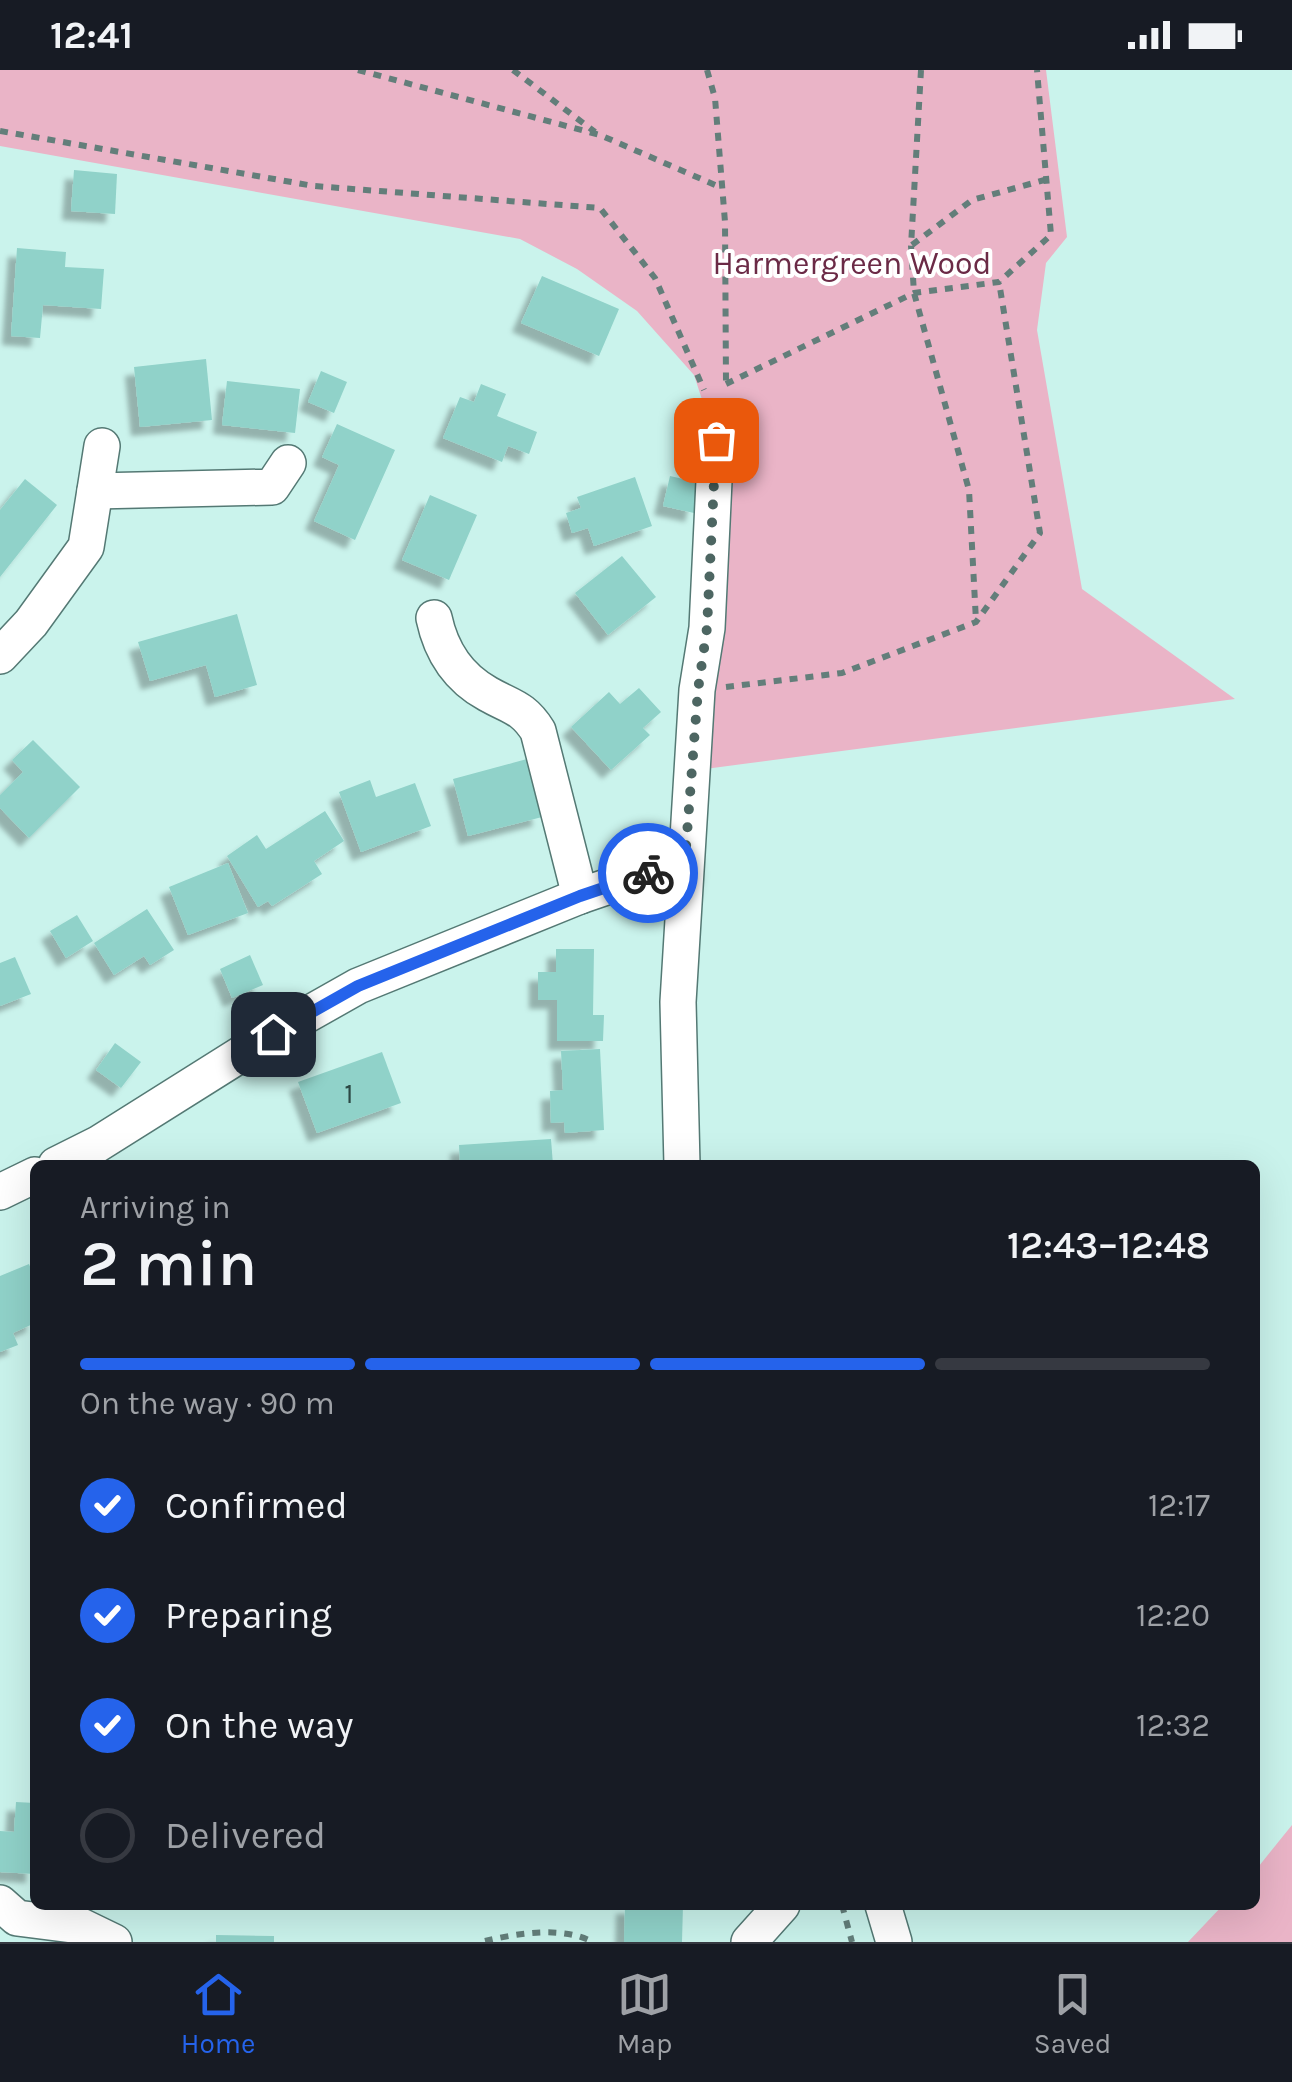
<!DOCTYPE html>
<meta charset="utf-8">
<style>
:root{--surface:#171b24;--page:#242831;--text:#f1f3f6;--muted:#9ea1a6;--line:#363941;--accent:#2563eb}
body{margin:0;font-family:Karla,sans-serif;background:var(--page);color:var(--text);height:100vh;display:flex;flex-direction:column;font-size:38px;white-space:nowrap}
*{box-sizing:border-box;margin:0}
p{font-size:32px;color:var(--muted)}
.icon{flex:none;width:55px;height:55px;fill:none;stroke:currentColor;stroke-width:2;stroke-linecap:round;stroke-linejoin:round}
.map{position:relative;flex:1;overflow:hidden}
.panel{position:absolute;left:30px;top:1090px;width:1230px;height:750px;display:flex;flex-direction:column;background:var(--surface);border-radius:15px;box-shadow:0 10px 40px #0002}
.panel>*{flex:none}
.pin{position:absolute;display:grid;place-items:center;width:85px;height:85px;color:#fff;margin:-42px;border-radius:20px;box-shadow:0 5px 15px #0006}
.courier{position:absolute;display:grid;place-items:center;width:100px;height:100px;margin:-50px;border:8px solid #2563eb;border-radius:50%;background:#fff;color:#222;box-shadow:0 2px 12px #0007}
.head em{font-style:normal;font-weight:600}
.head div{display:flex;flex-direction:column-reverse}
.head{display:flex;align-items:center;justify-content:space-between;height:170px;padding:0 50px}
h1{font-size:65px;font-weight:600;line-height:75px}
.bar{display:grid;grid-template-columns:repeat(4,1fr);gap:15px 10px;align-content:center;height:120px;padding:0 50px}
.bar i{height:12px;border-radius:8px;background:var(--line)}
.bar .active{background:var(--accent)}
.bar p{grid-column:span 4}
ol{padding:0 50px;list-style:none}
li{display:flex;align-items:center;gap:30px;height:110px}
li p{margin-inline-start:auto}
li .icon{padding:10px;border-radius:50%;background:var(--accent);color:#fff;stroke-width:4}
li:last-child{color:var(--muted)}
li i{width:55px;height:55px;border:5px solid var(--line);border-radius:50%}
.status{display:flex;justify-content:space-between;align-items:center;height:70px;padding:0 50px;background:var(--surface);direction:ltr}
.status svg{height:28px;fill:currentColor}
.tab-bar{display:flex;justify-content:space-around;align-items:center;height:140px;border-top:2px solid var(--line);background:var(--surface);font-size:28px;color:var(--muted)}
.tab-bar a{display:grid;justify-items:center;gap:5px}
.tab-bar .active{color:var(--accent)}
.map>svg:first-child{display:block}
</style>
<div class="status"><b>12:41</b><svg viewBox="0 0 49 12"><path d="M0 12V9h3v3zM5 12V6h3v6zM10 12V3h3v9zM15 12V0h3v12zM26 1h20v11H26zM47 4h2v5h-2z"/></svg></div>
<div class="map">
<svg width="1292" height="1872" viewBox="0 0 1292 1872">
<defs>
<filter id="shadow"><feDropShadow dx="-9" dy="9" stdDeviation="2.5" flood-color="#0004"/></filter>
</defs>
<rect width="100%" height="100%" fill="#caf3ec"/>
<g fill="#eab4c7">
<path d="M0 0H1046L1067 167 1046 193 1037 260 1082 519 1235 629 705 699 738 360 710 354 694 305 637 241 577 199 520 169 0 76Z"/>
<path d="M1292 1755V1872H1188L1223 1835H1255V1801Z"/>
</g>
<g fill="#90d2c9" filter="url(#shadow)">
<path d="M74 100 117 104 115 144 71 141Z"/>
<path d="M17 178 66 182 65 197 104 199 101 239 43 235 40 268 11 266Z"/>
<path d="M542 206 619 239 599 286 521 253Z"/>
<path d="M206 289 212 350 140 357 134 297Z"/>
<path d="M321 301 347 312 334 343 308 332Z"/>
<path d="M227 311 300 319 295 363 222 355Z"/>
<path d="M481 314 506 324 497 346 537 362 529 384 508 376 502 392 443 368 460 327 474 332Z"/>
<path d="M337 354 395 380 355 470 314 451 339 395 322 387Z"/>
<path d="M670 406 701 413 694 443 663 436Z"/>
<path d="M635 407 652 456 594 476 588 458 572 463 566 443 581 438 577 427Z"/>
<path d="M25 409 57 435 0 507V440Z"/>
<path d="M430 425 477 445 449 510 402 490Z"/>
<path d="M622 486 656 527 608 565 575 523Z"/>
<path d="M237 544 257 615 215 627 206 595 150 611 138 572Z"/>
<path d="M639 618 661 642 643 658 650 665 611 700 571 657 609 622 620 634Z"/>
<path d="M33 670 80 717 29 768 0 738V725L23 702 12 690Z"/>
<path d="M527 689 542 747 468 766 453 709Z"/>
<path d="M370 710 376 727 415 713 431 756 361 782 339 722Z"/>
<path d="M325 741 344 771 314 791 322 804 272 836 268 831 258 837 227 786 257 765 266 779Z"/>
<path d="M228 793 248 843 188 865 169 817Z"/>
<path d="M147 839 174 880 150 895 144 886 114 905 94 873Z"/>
<path d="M77 845 93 871 66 888 50 861Z"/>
<path d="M556 879H594L593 945H604L603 971H557V930H538V902H556Z"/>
<path d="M250 885 263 915 232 928 220 899Z"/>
<path d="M15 887 31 924 0 936V893Z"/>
<path d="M115 973 141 992 121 1018 96 1000Z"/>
<path d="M600 979 604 1060 565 1063 564 1052 551 1053 550 1021 563 1020 561 981Z"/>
<path d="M382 982 401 1033 317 1063 298 1012Z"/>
<path d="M551 1069 553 1095H460L459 1075Z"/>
<path d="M29 1194 35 1209V1253L13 1263 18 1275 0 1282V1206Z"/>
<path d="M16 1732 35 1733V1804L0 1802V1761L14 1762Z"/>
<path d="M625 1835H683L682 1872H624Z"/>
<path d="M216 1865 274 1866V1872H216Z"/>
</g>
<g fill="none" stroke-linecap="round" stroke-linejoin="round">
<defs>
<g id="minor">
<path d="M95 421 272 417 288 393"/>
<path d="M434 548C441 581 457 607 488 624 511 637 523 637 538 661L580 826"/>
<path d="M0 586 31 553 86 477 102 376"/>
<path d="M56 1095 98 1074 273 964 358 916 580 826 685 790"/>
<path d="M682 1095 678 932 697 620 707 558 717 348"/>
<path d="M0 1122 35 1105"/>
<path d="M0 1833 17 1848 81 1856 114 1872"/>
<path d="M883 1835 894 1872"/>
<path d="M749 1872 782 1835"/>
</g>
</defs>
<use href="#minor" stroke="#547974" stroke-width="38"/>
<g stroke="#637e7a" stroke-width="6" stroke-dasharray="8 8" stroke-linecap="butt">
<path d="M358 0 600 65 722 118"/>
<path d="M513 0 595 62"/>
<path d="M707 0 715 28 725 152 726 313"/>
<path d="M921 0 911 176 914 223 969 420 976 551"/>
<path d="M0 61 314 116 600 138 655 208 704 320"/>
<path d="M912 175 972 130 1048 109"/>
<path d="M726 314 914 223 999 212 1051 165 1037 0"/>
<path d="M726 617 842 603 976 552 1040 463 999 212"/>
<path d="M842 1835 852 1872"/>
<path d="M485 1871C519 1863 562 1856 593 1872"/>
</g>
<use href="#minor" stroke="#fff" stroke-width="35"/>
</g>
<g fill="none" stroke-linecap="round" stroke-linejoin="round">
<path stroke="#4d6662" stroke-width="10" stroke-dasharray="0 18" d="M648 803 685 790 698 620 707 558 716 370"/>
<path stroke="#2563eb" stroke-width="12" d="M273 964 358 916 580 826 648 803"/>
</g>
<g text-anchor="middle" stroke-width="8" stroke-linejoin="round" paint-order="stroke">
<g font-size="28" fill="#2c4844">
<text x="349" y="1033">1</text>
</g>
<g font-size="32" fill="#6b2a46" stroke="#fff">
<text x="852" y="204">Harmergreen Wood</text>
</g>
</g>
</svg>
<div class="pin" style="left:716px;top:370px;background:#ea580c"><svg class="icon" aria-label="bag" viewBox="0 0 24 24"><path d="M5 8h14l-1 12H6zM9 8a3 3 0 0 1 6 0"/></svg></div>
<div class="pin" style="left:273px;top:964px;background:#1f2937"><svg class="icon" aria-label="home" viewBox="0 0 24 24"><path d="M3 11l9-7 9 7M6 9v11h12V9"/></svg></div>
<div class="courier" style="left:648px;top:803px"><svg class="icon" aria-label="bike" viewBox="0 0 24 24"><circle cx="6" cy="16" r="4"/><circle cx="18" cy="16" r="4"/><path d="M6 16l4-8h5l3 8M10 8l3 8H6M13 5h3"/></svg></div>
<section class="panel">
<div class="head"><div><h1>2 min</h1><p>Arriving in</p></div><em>12:43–12:48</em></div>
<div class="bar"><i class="active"></i><i class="active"></i><i class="active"></i><i></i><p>On the way · 90 m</p></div>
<ol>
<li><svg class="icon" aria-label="check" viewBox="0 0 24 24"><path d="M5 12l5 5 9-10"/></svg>Confirmed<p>12:17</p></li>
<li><svg class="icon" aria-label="check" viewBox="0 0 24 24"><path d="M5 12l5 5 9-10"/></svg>Preparing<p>12:20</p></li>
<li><svg class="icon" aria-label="check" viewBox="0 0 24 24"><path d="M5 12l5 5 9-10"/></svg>On the way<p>12:32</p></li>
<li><i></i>Delivered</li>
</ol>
</section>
</div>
<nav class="tab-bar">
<a class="active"><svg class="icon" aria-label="home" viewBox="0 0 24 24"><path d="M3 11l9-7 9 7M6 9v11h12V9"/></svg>Home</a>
<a><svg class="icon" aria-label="map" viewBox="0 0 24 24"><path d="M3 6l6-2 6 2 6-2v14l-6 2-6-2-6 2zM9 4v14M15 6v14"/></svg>Map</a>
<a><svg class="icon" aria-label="saved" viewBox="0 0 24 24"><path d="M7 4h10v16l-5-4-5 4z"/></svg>Saved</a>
</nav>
